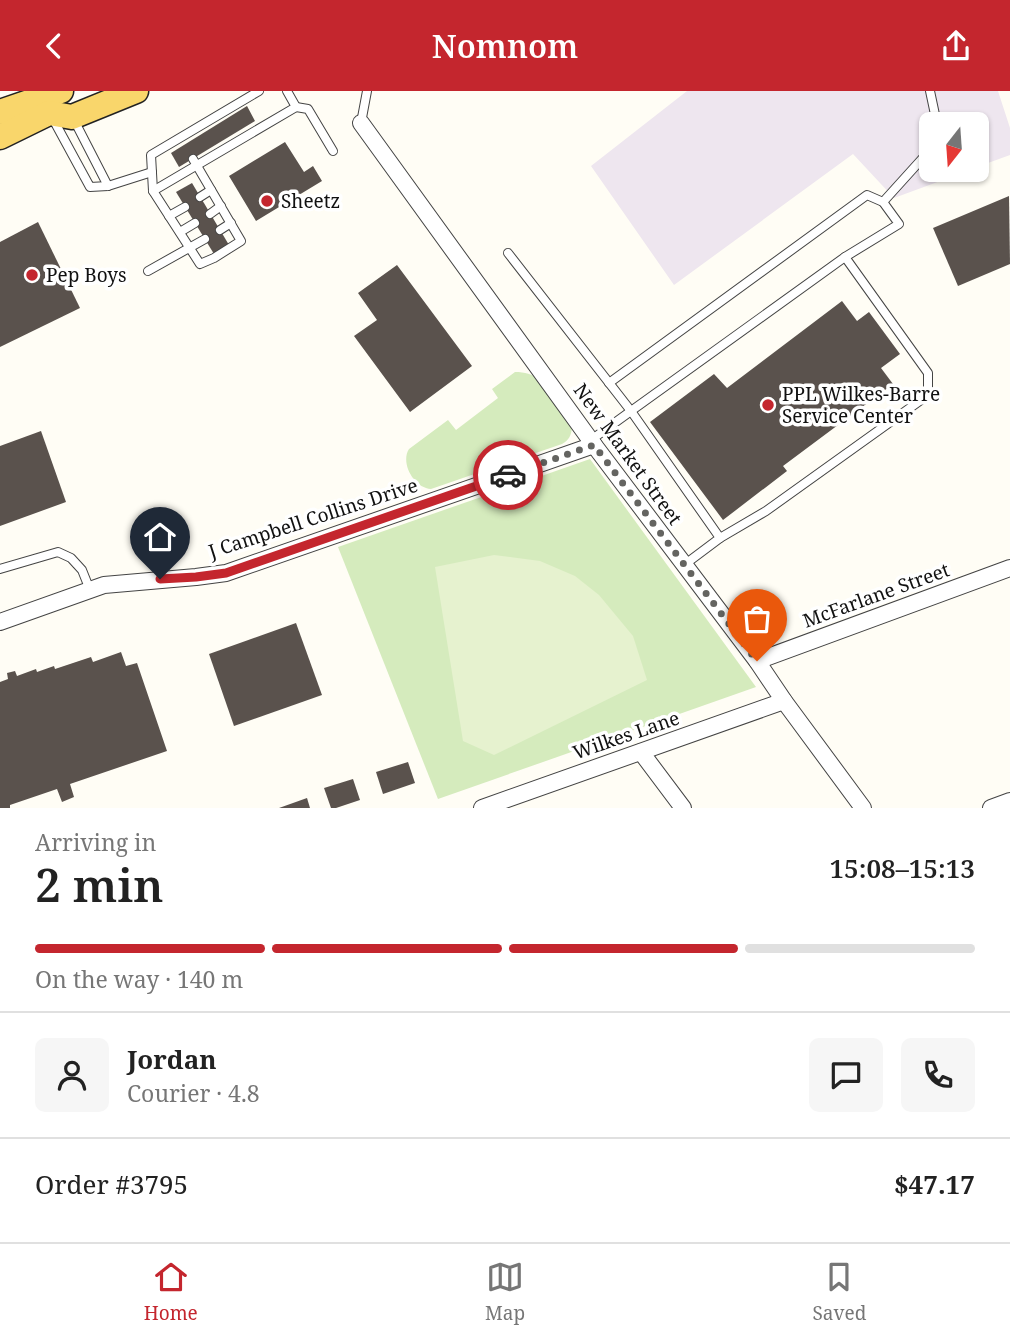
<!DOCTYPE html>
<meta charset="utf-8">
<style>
:root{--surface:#fff;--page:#f6f6f6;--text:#222;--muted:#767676;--line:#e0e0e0;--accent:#c4262e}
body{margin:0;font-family:"Noto Serif",serif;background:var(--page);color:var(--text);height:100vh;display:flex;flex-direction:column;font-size:26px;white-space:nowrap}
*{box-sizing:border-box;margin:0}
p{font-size:23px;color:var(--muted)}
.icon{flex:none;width:38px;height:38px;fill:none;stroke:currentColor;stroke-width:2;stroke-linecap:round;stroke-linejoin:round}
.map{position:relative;height:717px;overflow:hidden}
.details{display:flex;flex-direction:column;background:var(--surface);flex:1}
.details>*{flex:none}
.needle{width:46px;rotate:197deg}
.tools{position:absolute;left:919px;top:21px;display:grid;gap:14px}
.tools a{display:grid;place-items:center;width:70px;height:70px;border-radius:10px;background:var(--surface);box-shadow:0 2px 5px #0004;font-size:35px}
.pin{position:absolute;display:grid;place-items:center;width:60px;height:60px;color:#fff;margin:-72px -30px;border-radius:50% 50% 50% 0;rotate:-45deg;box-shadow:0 0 7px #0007}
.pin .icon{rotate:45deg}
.courier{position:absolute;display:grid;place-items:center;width:70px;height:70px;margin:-35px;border:5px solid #c4262e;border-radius:50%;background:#fff;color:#222;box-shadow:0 2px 9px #0007}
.overview em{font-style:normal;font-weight:600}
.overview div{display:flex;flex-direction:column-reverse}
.overview{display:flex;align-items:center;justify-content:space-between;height:119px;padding:0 35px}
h1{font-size:46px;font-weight:600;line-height:52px}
.bar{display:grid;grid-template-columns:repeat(4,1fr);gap:10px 7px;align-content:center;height:84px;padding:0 35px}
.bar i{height:9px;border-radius:5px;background:var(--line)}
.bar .on{background:var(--accent)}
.bar p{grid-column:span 4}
.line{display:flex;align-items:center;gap:18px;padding:0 35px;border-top:2px solid var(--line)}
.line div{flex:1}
.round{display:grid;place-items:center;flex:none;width:74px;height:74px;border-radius:10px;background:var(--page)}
header{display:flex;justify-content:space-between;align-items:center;height:91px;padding:0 35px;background:var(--accent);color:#fff;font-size:32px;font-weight:600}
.tab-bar{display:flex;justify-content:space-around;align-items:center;height:98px;border-top:2px solid var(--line);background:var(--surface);font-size:19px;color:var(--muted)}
.tab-bar a{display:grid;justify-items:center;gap:4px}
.tab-bar .on{color:var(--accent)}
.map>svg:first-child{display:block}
</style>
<header><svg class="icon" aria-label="back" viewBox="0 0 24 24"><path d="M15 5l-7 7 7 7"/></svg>Nomnom<svg class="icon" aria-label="share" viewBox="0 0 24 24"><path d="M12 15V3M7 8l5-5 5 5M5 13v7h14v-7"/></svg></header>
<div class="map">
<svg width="1010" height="717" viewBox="0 0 1010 717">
<rect width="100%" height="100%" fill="#fffdf5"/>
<path fill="#eee6ef" d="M687 0H998L1010 37V64L977 76 976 33H931V79H970L894 107 853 63 674 194 591 75Z"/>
<g fill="#d5ebbd">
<path d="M515 281C525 281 532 283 540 289L572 337C571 345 569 349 562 353L431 398C414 397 400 372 409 358L448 329 456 339 498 307 492 298Z"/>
<path d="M590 368 756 596 438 708 338 456Z"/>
</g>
<path fill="#e6f2cf" d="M494 464 540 470 575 485 599 504 633 545 647 589 494 664 463 650 435 476Z"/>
<g fill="#5a524d">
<path d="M247 15 255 30 179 76 171 62Z"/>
<path d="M285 51 304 81 313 75 322 90 256 130 229 85Z"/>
<path d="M192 92 229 154 214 163 176 101Z"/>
<path d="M1009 105 1010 173 958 195 933 137Z"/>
<path d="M38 131 80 217 0 256V151Z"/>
<path d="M397 174 472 275 410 321 354 245 377 229 358 202Z"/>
<path d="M842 210 857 230 869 221 900 263 881 277 893 293 783 375 787 380 723 429 650 331 714 283 727 297Z"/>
<path d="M41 340 66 411 0 435V355Z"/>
<path d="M296 532 322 604 234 635 209 563Z"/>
<path d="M121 561 126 575 137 572 167 660 70 693 74 706 62 711 57 698 10 714V717H0V591L8 588 7 582 15 580 17 585 36 578 37 581 54 575 55 578 91 566 93 571Z"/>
<path d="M408 671 415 692 383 703 376 681Z"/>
<path d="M353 688 360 709 336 717H331L324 697Z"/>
<path d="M307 707 310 717H279Z"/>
</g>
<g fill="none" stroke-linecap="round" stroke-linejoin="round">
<defs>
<g id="service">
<path d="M930 0 937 33"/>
<path d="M296 16 308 18 333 60"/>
<path d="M73 27 108 95"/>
<path d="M53 28 90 96 108 95 152 81"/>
<path d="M361 32 367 0"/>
<path d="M193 68 241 150 214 167 200 173 153 100 151 64 259 0"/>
<path d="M153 100 296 16 287 0"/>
<path d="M200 106 211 99"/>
<path d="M883 111 930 59 931 56"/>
<path d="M210 123 221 115"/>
<path d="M169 125 185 116"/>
<path d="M220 139 231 132"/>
<path d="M180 141 195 132"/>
<path d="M508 162 631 320 845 166 928 282V304L766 420 720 447"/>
<path d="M148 180 205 148"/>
<path d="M609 292 867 104 883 111 899 133 845 166"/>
<path d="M591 349 631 320 720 447 684 474"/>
<path d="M0 478 58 461 71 467 82 479 90 499"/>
</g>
<g id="minor">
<path d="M361 32 594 354 757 570 784 610 863 717"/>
<path d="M0 531 104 494 196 486 226 482 594 354"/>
<path d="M757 570 1010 477"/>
<path d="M641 661 683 717"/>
<path d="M482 717 784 610"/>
<path d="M991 717 1010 710"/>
</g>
<g id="primary">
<path d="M0 21 61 0"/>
<path d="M0 46 49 22 72 26 136 0"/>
</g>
</defs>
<use href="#service" stroke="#444" stroke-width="10"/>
<use href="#minor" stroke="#444" stroke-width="18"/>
<use href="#primary" stroke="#222" stroke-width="27"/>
<use href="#service" stroke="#fff" stroke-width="8"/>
<use href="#minor" stroke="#fff" stroke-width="16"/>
<use href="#primary" stroke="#f9d66b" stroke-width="24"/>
</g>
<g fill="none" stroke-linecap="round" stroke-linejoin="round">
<path stroke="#646461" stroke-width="7" stroke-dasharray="0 12.6" d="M508 384 594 354 757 570"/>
<path stroke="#c4262e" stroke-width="9" d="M160 488 196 486 226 482 508 384"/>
</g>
<g fill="#c4262e" stroke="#fff" stroke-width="2.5">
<circle cx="267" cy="110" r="7"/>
<circle cx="32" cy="184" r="7"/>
<circle cx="768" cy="314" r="7"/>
</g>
<g text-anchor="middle" stroke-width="7" stroke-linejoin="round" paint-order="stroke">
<g font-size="19" fill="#111" stroke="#fff" text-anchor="start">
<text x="281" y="117">Sheetz</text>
<text x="46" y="191">Pep Boys</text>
<text x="782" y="310">PPL Wilkes-Barre<tspan x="782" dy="22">Service Center</tspan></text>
</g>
<g font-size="19" fill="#111" stroke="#fff">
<text transform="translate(628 363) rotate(54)" y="7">New Market Street</text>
<text transform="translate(313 427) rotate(-18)" y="7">J Campbell Collins Drive</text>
<text transform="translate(876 504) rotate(-20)" y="7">McFarlane Street</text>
<text transform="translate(626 644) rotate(-19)" y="7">Wilkes Lane</text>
</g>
</g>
</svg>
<div class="tools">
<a><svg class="needle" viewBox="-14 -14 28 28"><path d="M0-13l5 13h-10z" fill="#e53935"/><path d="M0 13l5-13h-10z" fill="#767676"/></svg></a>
</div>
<div class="pin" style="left:757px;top:570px;background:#ea580c"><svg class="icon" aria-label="bag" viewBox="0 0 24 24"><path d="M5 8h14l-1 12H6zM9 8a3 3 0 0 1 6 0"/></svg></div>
<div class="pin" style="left:160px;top:488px;background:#1f2937"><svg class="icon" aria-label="home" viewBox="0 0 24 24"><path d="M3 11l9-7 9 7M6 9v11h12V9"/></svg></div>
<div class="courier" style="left:508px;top:384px"><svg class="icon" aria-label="car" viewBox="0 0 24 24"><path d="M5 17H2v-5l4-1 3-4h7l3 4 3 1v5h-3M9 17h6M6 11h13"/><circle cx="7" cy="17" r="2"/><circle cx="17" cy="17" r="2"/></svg></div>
</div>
<section class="details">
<div class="overview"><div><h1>2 min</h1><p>Arriving in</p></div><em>15:08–15:13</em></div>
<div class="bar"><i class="on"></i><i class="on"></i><i class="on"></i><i></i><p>On the way · 140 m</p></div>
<div class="line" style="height:126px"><a class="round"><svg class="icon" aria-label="person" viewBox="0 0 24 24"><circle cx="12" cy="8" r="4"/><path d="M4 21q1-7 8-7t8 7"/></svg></a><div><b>Jordan</b><p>Courier · 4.8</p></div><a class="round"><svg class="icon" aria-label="chat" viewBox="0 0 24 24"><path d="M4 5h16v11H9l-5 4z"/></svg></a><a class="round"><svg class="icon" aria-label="phone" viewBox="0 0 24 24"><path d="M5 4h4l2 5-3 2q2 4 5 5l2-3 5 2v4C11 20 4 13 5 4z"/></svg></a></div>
<div class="line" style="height:91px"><div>Order #3795</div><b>$47.17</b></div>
</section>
<nav class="tab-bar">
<a class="on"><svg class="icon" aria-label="home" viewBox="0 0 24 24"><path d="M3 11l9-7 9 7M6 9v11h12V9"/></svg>Home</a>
<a><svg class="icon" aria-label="map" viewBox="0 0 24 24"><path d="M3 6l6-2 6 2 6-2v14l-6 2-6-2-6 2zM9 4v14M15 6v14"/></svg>Map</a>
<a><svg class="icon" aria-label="saved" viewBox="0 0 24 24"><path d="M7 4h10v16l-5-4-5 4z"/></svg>Saved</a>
</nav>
